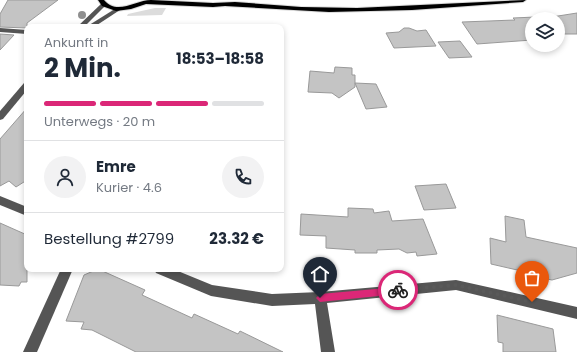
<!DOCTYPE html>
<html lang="de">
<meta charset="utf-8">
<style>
:root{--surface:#fff;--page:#f2f2f3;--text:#1f2937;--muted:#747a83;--line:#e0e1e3;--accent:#db2777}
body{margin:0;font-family:Poppins,sans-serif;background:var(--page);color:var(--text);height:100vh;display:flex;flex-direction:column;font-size:15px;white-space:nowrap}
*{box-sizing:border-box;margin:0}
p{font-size:13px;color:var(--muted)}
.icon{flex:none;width:22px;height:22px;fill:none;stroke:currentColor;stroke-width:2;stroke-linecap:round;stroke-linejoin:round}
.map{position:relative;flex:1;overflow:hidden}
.panel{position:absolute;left:24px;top:24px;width:260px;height:248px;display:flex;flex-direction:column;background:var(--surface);border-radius:8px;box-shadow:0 2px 6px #0003}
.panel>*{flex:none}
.fabs{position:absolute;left:525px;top:12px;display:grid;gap:8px}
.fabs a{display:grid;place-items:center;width:40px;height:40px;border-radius:50%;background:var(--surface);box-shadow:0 2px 6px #0003;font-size:20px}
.pin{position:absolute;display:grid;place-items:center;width:34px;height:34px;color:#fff;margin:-41px -17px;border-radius:50% 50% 50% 0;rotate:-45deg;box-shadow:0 0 4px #0007}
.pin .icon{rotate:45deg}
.courier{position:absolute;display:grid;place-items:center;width:40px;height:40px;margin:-20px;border:3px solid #db2777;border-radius:50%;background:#fff;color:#222;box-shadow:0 1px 5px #0007}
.head em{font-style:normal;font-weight:700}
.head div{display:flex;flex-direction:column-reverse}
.head{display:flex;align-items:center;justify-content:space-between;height:68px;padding:0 20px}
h1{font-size:26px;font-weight:700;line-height:30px}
.bar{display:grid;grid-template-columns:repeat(4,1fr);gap:6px 4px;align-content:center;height:48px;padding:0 20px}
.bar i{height:5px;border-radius:3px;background:var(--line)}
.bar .selected{background:var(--accent)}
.bar p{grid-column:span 4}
.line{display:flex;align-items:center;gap:10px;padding:0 20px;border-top:1px solid var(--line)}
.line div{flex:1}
.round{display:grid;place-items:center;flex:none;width:42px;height:42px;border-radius:21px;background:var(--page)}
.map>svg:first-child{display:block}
</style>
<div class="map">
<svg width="577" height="352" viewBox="0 0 577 352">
<rect width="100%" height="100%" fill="#fff"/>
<path fill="#dcdcdc" d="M155 8H166L162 15 127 16 128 14Z"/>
<g fill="#c4c4c4" stroke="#999">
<path d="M8 0H58L27 23V28L0 27V14Z"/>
<path d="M577 13V34H558V19H532V40L477 44 462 22 515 20 513 18 558 16Z"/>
<path d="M404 28H409L417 31 426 30 436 46 394 48 386 33 399 32Z"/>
<path d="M0 34 14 35 0 50Z"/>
<path d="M460 41 472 57 449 58 438 42Z"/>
<path d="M335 67 352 68V75H355V87L339 98 332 93 308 92 310 71 334 73Z"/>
<path d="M355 83 376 84 387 107 366 109Z"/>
<path d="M27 108V180L16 187 9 181 0 186V139Z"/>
<path d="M446 184 456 208 424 210 415 186Z"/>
<path d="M348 208 373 209 374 213 389 211 392 221 423 219 437 254 417 256 416 252 407 253 399 249 377 250V253H355V250L326 248V236L300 235 301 214 348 217Z"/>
<path d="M505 216 524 220 526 237 577 248V273L552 280 542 278 539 275 491 264 490 238 506 242Z"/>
<path d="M0 223 27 235V282H21L19 286 0 285Z"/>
<path d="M98 269 145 290 142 295 192 318 194 314 238 334 240 331 283 352H136L92 330 81 329 84 322 66 321 84 275Z"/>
<path d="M497 315 553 329 556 352H503V343L498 342Z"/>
</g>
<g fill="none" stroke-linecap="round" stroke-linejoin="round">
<defs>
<path id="major" d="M98 0H104C117 16 136 0 151 0L213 3 235 2 301 7 357 8 526 0 523 2 412 10 329 12 225 6 213 7 146 4 131 9 116 11 102 6Z"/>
</defs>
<use href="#major" stroke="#dbdbdb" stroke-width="2"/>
<g fill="#555" fill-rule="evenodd">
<path d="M102 3 107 4 84 27H77Z"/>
<path d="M118 7 123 8 94 27H86Z"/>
<path d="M0 28 27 30V34L0 32Z"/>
<path d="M24 83H27V90L3 119 0 120V111Z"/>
<path d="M0 196 27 207V216L0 205Z"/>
<path d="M61 269H73L37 352H23Z"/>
<path d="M154 269H173L212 285 272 294 320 292 456 280 577 307V319L456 290 327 303 335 352H321L315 304 272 306 211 296 156 273Z"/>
</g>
<use href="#major" fill="#000" fill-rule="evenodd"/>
</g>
<circle fill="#8f8f8f" cx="82" cy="15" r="4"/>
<path fill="#db2777" d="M398 287 402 290 398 294 320 302 316 298 320 294Z"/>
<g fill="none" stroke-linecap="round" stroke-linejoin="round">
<path stroke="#595959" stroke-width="4" stroke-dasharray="0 7.2" d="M398 290 456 285 532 302"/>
</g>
</svg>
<div class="fabs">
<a><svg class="icon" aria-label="layers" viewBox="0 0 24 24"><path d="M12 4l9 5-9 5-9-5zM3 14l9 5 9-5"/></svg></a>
</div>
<div class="pin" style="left:532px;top:302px;background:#ea580c"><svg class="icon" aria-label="bag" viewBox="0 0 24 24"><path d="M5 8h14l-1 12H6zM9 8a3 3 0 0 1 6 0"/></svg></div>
<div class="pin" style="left:320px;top:298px;background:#1f2937"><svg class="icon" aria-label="home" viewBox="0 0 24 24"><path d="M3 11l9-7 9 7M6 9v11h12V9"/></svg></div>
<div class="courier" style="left:398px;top:290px"><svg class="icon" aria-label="bike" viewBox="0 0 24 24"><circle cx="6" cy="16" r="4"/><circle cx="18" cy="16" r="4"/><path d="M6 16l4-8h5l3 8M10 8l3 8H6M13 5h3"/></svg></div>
<section class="panel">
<div class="head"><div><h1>2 Min.</h1><p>Ankunft in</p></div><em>18:53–18:58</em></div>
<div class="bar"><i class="selected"></i><i class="selected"></i><i class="selected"></i><i></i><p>Unterwegs · 20 m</p></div>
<div class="line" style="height:72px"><a class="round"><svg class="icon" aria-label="person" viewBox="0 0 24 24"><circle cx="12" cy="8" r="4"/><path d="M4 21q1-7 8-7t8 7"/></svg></a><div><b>Emre</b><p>Kurier · 4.6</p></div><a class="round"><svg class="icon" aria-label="phone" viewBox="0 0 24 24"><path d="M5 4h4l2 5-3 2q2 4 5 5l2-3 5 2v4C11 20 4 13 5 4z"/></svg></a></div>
<div class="line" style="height:52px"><div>Bestellung #2799</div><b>23.32 €</b></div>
</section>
</div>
